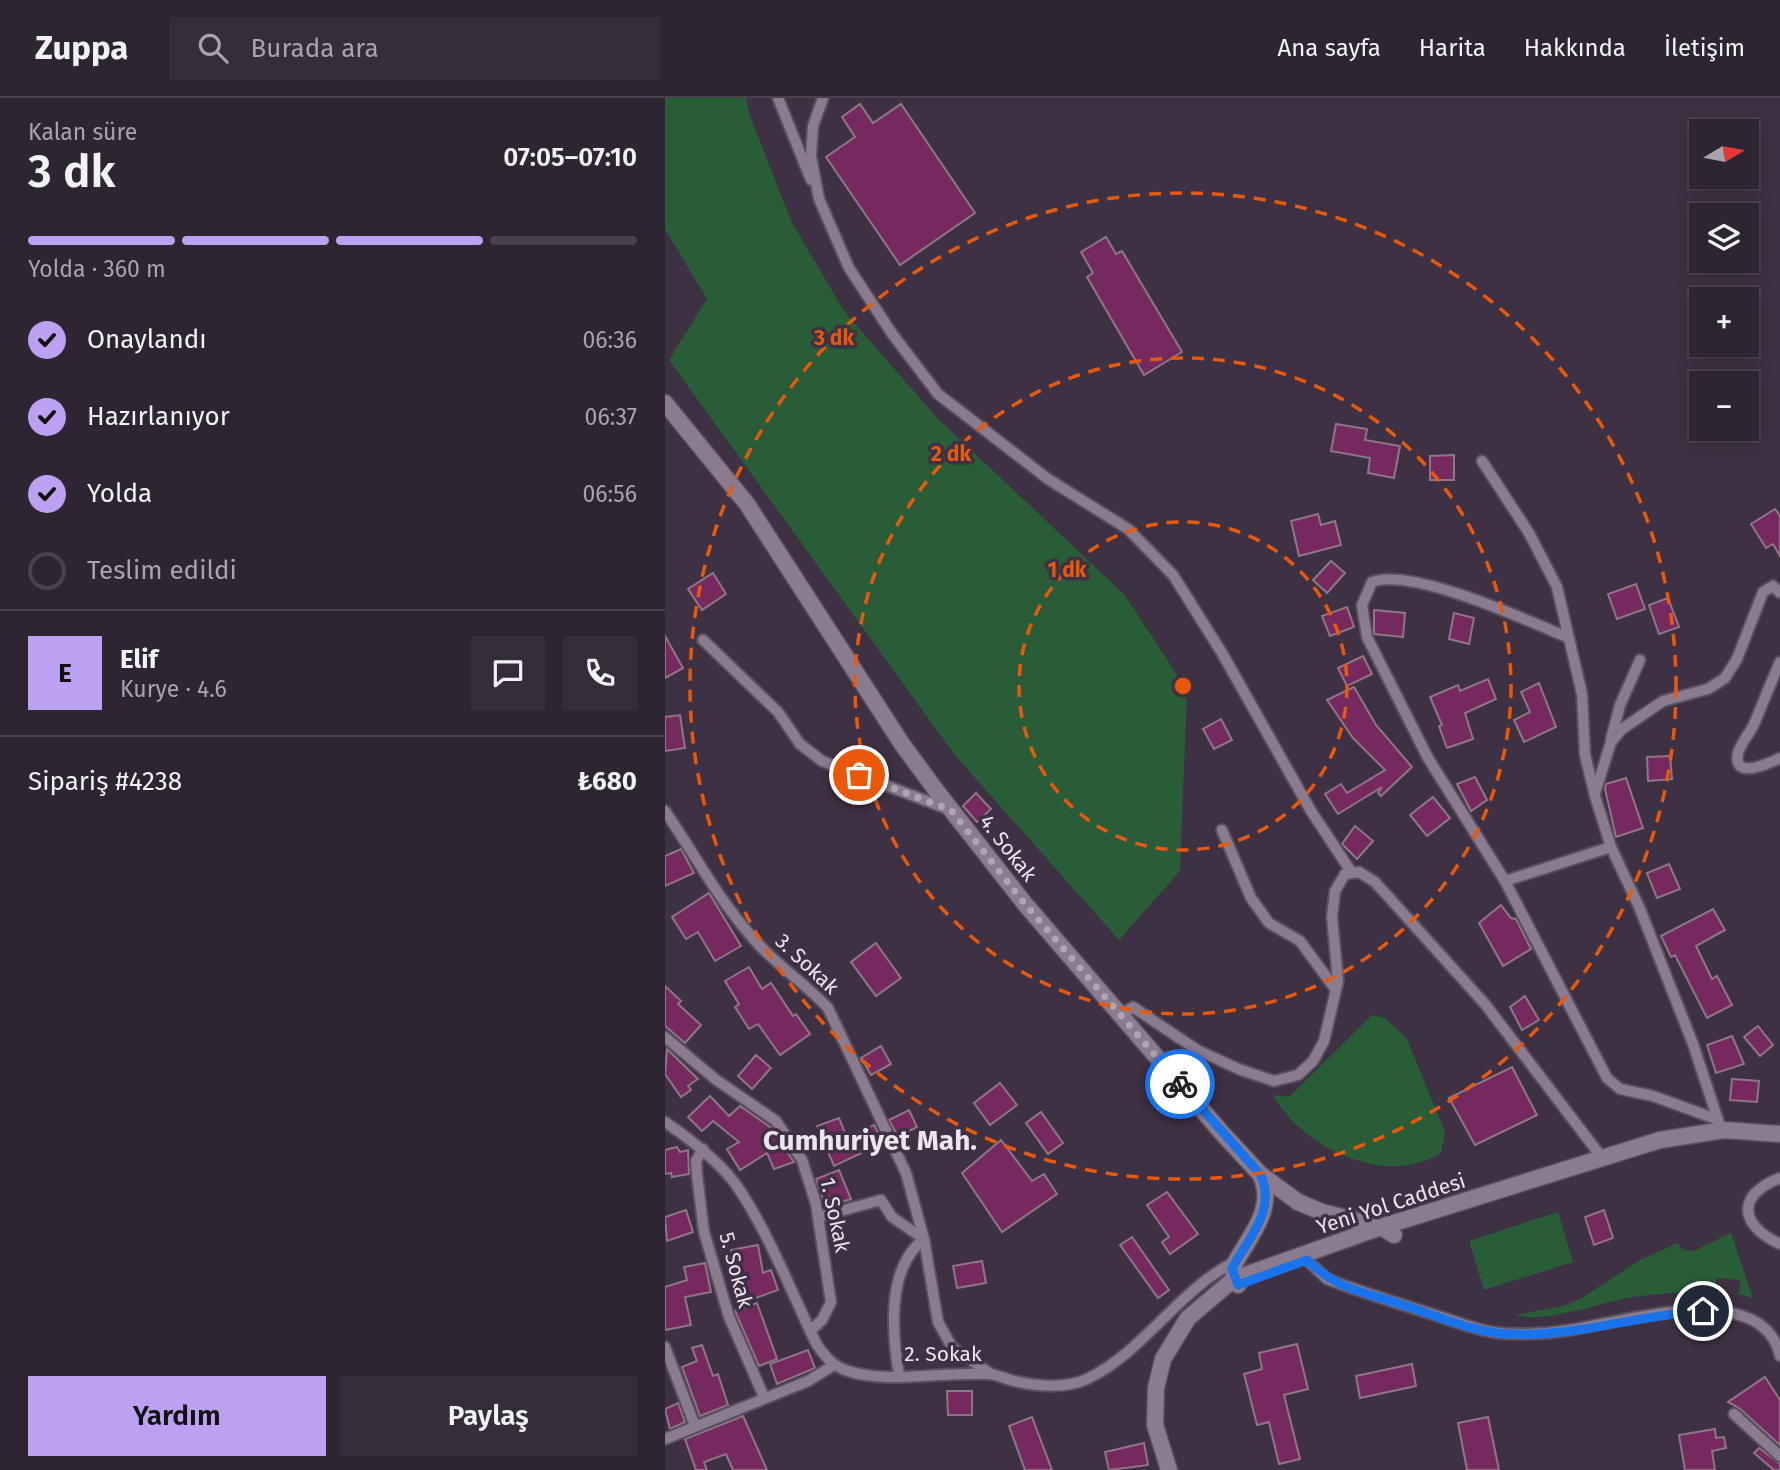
<!DOCTYPE html>
<html lang="tr">
<meta charset="utf-8">
<style>
:root{--surface:#2e2532;--page:#362d3a;--text:#f1f3f6;--muted:#a7a5ac;--line:#49424d;--accent:#bca0f2}
body{margin:0;font-family:"Fira Sans",sans-serif;background:var(--page);color:var(--text);height:100vh;display:flex;flex-direction:column;font-size:26px;white-space:nowrap}
*{box-sizing:border-box;margin:0}
p{font-size:23px;color:var(--muted)}
.icon{flex:none;width:38px;height:38px;fill:none;stroke:currentColor;stroke-width:2;stroke-linecap:round;stroke-linejoin:round}
.map{position:relative;flex:1;overflow:hidden}
.drawer{display:flex;flex-direction:column;background:var(--surface);width:665px}
.drawer>*{flex:none}
.needle{width:46px;rotate:80deg}
.buttons{position:absolute;left:1024px;top:21px;display:grid;gap:14px}
.buttons a{display:grid;place-items:center;width:70px;height:70px;border-radius:0px;background:var(--surface);box-shadow:0 4px 18px #0003,0 0 0 2px var(--line);font-size:35px}
.pin{position:absolute;display:grid;place-items:center;width:60px;height:60px;color:#fff;margin:-30px;border:4px solid #fff;border-radius:50%;box-shadow:0 2px 7px #0007}
.courier{position:absolute;display:grid;place-items:center;width:70px;height:70px;margin:-35px;border:5px solid #1a73e8;border-radius:50%;background:#fff;color:#222;box-shadow:0 2px 9px #0007}
.headline em{font-style:normal;font-weight:600}
.headline div{display:flex;flex-direction:column-reverse}
.headline{display:flex;align-items:center;justify-content:space-between;height:119px;padding:0 28px}
h1{font-size:46px;font-weight:600;line-height:52px}
.bar{display:grid;grid-template-columns:repeat(4,1fr);gap:10px 7px;align-content:center;height:84px;padding:0 28px}
.bar i{height:9px;border-radius:5px;background:var(--line)}
.bar .current{background:var(--accent)}
.bar p{grid-column:span 4}
.line{display:flex;align-items:center;gap:18px;padding:0 28px;border-top:2px solid var(--line)}
.line div{flex:1}
.round{display:grid;place-items:center;flex:none;width:74px;height:74px;border-radius:0px;background:var(--page)}
ol{padding:0 28px;list-style:none}
li{display:flex;align-items:center;gap:21px;height:77px}
li p{margin-inline-start:auto}
li .icon{padding:7px;border-radius:50%;background:var(--accent);color:#111;stroke-width:4}
li:last-child{color:var(--muted)}
li i{width:38px;height:38px;border:4px solid var(--line);border-radius:50%}
.button{display:flex;gap:14px;margin-top:auto;padding:14px 28px}
.button a{flex:1;height:80px;border-radius:0px;background:var(--accent);color:#111;font-size:28px;font-weight:600;line-height:80px;text-align:center}
.button a+a{background:var(--page);color:var(--text)}
header{display:flex;align-items:center;gap:42px;box-sizing:border-box;height:98px;padding:0 35px;background:var(--surface);border-bottom:2px solid var(--line)}
header strong{font-size:33px}
nav{display:flex;gap:38px;margin-inline-start:auto;font-size:24px}
.search{width:490px;height:63px;background:var(--page);display:flex;align-items:center;gap:18px;box-sizing:border-box;padding:0 24px;border-radius:0px;color:var(--muted);font-size:26px}
main{display:flex;flex:1;min-height:0}
.map>svg:first-child{display:block}
</style>
<header>
<strong>Zuppa</strong>
<div class="search"><svg class="icon" aria-label="search" viewBox="0 0 24 24"><circle cx="10" cy="10" r="6"/><path d="M15 15l6 6"/></svg>Burada ara</div>
<nav><a>Ana sayfa</a><a>Harita</a><a>Hakkında</a><a>İletişim</a></nav>
</header>
<main>
<section class="drawer">
<div class="headline"><div><h1>3 dk</h1><p>Kalan süre</p></div><em>07:05–07:10</em></div>
<div class="bar"><i class="current"></i><i class="current"></i><i class="current"></i><i></i><p>Yolda · 360 m</p></div>
<ol>
<li><svg class="icon" aria-label="check" viewBox="0 0 24 24"><path d="M5 12l5 5 9-10"/></svg>Onaylandı<p>06:36</p></li>
<li><svg class="icon" aria-label="check" viewBox="0 0 24 24"><path d="M5 12l5 5 9-10"/></svg>Hazırlanıyor<p>06:37</p></li>
<li><svg class="icon" aria-label="check" viewBox="0 0 24 24"><path d="M5 12l5 5 9-10"/></svg>Yolda<p>06:56</p></li>
<li><i></i>Teslim edildi</li>
</ol>
<div class="line" style="height:126px"><b class="round" style="background:var(--accent);color:#111">E</b><div><b>Elif</b><p>Kurye · 4.6</p></div><a class="round"><svg class="icon" aria-label="chat" viewBox="0 0 24 24"><path d="M4 5h16v11H9l-5 4z"/></svg></a><a class="round"><svg class="icon" aria-label="phone" viewBox="0 0 24 24"><path d="M5 4h4l2 5-3 2q2 4 5 5l2-3 5 2v4C11 20 4 13 5 4z"/></svg></a></div>
<div class="line" style="height:91px"><div>Sipariş #4238</div><b>₺680</b></div>
<div class="button"><a>Yardım</a><a>Paylaş</a></div>
</section>
<div class="map">
<svg width="1115" height="1372" viewBox="0 0 1115 1372">
<rect width="100%" height="100%" fill="#3e3143"/>
<g fill="#295d37">
<path d="M0 0H81L84 15 126 123 179 213 273 321 459 496 522 592 515 773 454 842 289 656 4 262 42 201 0 131Z"/>
<path d="M707 917 720 920 742 941 780 1034 776 1055C721 1090 637 1050 608 997L624 999Z"/>
<path d="M893 1114 908 1164 819 1192 804 1143Z"/>
<path d="M1066 1135 1088 1200 1074 1196 1075 1182 1052 1180 1049 1192C1022 1194 995 1195 968 1199 933 1204 884 1226 850 1217L898 1208 917 1200 975 1162 1013 1145 1018 1152 1029 1153Z"/>
</g>
<g fill="#76295e" stroke="#8e7785" stroke-width="2">
<path d="M195 6 208 25 236 6 310 115 235 167 161 59 190 39 177 19Z"/>
<path d="M441 139 451 156 457 153 517 254 479 277 422 179 428 175 416 154Z"/>
<path d="M671 326 702 331 700 342 735 348 729 380 703 375 705 360 666 353Z"/>
<path d="M789 357V382H765V358Z"/>
<path d="M1110 411 1115 418V458L1108 446 1101 450 1086 426Z"/>
<path d="M653 416 656 427 670 423 676 447 634 458 626 423Z"/>
<path d="M666 463 680 475 662 495 648 482Z"/>
<path d="M48 475 61 496 37 512 23 491Z"/>
<path d="M971 486 980 511 952 521 943 496Z"/>
<path d="M1003 500 1014 529 994 536 984 507Z"/>
<path d="M682 509 689 529 665 538 657 518Z"/>
<path d="M709 512 740 515 738 539 709 536Z"/>
<path d="M789 515 809 520 804 546 784 541Z"/>
<path d="M0 538 18 570 0 580Z"/>
<path d="M698 558 707 576 682 588 673 570Z"/>
<path d="M823 581 831 601 800 615 808 641 782 650 774 628 777 627 765 599 793 587 795 593Z"/>
<path d="M874 585 891 629 859 644 849 622 865 614 856 594Z"/>
<path d="M689 589 711 627 747 669 716 698 713 695 717 689 673 716 660 696 676 686 682 695 720 672 688 640 662 602Z"/>
<path d="M15 617 20 650 0 653V619Z"/>
<path d="M556 621 567 642 549 651 538 631Z"/>
<path d="M1005 658 1007 681 983 683 982 659Z"/>
<path d="M810 679 822 702 806 713 792 686Z"/>
<path d="M961 680 978 730 951 739 940 691 941 686Z"/>
<path d="M311 695 326 711 312 724 298 708Z"/>
<path d="M768 699 785 720 762 738 745 717Z"/>
<path d="M690 728 708 743 692 761 677 746Z"/>
<path d="M16 751 29 775 0 788V758Z"/>
<path d="M1004 766 1015 791 992 800 982 775Z"/>
<path d="M44 795 76 848 50 863 33 834 21 841 7 819Z"/>
<path d="M836 807 846 820 851 821 866 851 838 868 814 825Z"/>
<path d="M1048 811 1060 832 1031 848 1047 881 1052 878 1067 907 1042 920 1010 857 1006 859 996 838Z"/>
<path d="M211 845 236 880 211 898 186 864Z"/>
<path d="M84 869 97 891 106 885 128 918 131 916 145 936 115 957 93 926 84 931 70 909 74 906 60 883Z"/>
<path d="M0 888 16 903 13 906 36 927 20 945 0 928Z"/>
<path d="M860 898 874 922 857 932 845 909Z"/>
<path d="M1093 928 1108 947 1095 958 1079 939Z"/>
<path d="M1067 938 1079 966 1051 975 1042 947Z"/>
<path d="M216 948 226 966 206 977 196 960Z"/>
<path d="M2 951 33 981 23 988 26 992 16 999 0 976Z"/>
<path d="M91 957 106 970 87 991 73 978Z"/>
<path d="M847 969 872 1017 810 1047 784 1000Z"/>
<path d="M1067 981 1094 983 1092 1004 1065 1002Z"/>
<path d="M335 985 352 1007 325 1027 309 1005Z"/>
<path d="M45 998 64 1018 75 1008 105 1029 129 1064 109 1071 102 1055 75 1072 62 1051 74 1044 48 1023 37 1033 23 1019Z"/>
<path d="M244 1012 252 1029 233 1039 224 1022Z"/>
<path d="M376 1014 398 1045 383 1056 361 1025Z"/>
<path d="M174 1020 182 1040 209 1027 218 1045 169 1068 152 1028Z"/>
<path d="M336 1042 367 1083 379 1076 392 1096 337 1134 297 1075Z"/>
<path d="M12 1049 15 1054 23 1052 24 1076 7 1079 6 1075 0 1076V1052Z"/>
<path d="M174 1072 186 1101 167 1107 164 1099 158 1101 151 1081Z"/>
<path d="M502 1094 533 1136 505 1156 497 1144 504 1139 482 1107Z"/>
<path d="M21 1112 28 1134 2 1143 0 1119Z"/>
<path d="M939 1112 948 1140 929 1147 920 1119Z"/>
<path d="M467 1139 504 1192 493 1200 455 1147Z"/>
<path d="M93 1147 98 1175 106 1172 113 1192 85 1202 75 1176 71 1177 66 1152Z"/>
<path d="M317 1163 321 1185 292 1190 288 1168Z"/>
<path d="M40 1165 46 1194 20 1199 26 1227 0 1232V1189L22 1182 19 1169Z"/>
<path d="M92 1205 112 1261 94 1268 70 1213Z"/>
<path d="M632 1246 643 1291 619 1297 635 1361 614 1366 604 1324 592 1327 579 1276 597 1271 594 1255Z"/>
<path d="M37 1247 48 1278 53 1276 63 1307 35 1318 17 1269 32 1263 27 1250Z"/>
<path d="M143 1252 150 1270 112 1286 105 1266Z"/>
<path d="M747 1266 751 1288 695 1300 691 1278Z"/>
<path d="M1100 1279 1115 1302V1347L1074 1310 1063 1304Z"/>
<path d="M282 1293H307V1317H283Z"/>
<path d="M13 1305 20 1324 5 1331 0 1311Z"/>
<path d="M78 1318 102 1372H68L61 1356 39 1364 42 1372H31L20 1341Z"/>
<path d="M367 1319 387 1372H360L344 1328Z"/>
<path d="M823 1319 834 1372H802L793 1325Z"/>
<path d="M1050 1331 1051 1340 1059 1339 1061 1350 1047 1353 1050 1372H1020L1014 1337Z"/>
<path d="M479 1345 483 1367 444 1372 440 1354Z"/>
<path d="M1094 1350 1115 1366V1372H1109L1089 1355Z"/>
</g>
<g fill="none" stroke-linecap="round" stroke-linejoin="round">
<defs>
<g id="street">
<path d="M113 0 146 82"/>
<path d="M158 0 148 28 146 58 154 101 184 170 228 237 273 296 383 381 463 431 508 477 557 555 646 713 687 775"/>
<path d="M817 363 864 435 892 489 917 596 920 657 930 698 946 749 975 811 1028 946 1054 1025"/>
<path d="M902 539C861 522 747 469 707 484L697 507 702 539 763 660 840 783 942 980 955 991 988 998 1051 1021"/>
<path d="M38 542 113 614 135 646 157 663 283 711"/>
<path d="M1115 564C1106 584 1098 605 1089 626 1085 635 1076 645 1073 655 1067 683 1105 665 1115 660"/>
<path d="M946 641 955 607 975 562"/>
<path d="M930 695 946 644 957 631 998 603 1043 591 1060 580 1072 561 1098 494 1108 488 1115 495"/>
<path d="M0 713C29 755 53 801 87 839 109 866 139 884 163 910L241 1075 259 1141 273 1224 287 1249 326 1276"/>
<path d="M557 732 586 800 604 825 635 843 671 892"/>
<path d="M840 783 946 749"/>
<path d="M456 917 468 909 532 952 576 972 609 983 633 977 648 963 659 943 673 883 667 819 670 793 680 776 694 774 710 784 820 906 938 1061"/>
<path d="M0 939 50 981 111 1023 137 1062 151 1106 166 1204 157 1222 145 1233"/>
<path d="M0 1024C25 1041 50 1060 69 1084 102 1130 127 1196 152 1247 160 1258 167 1267 180 1272 221 1287 279 1273 323 1276 332 1276 340 1281 349 1283 370 1288 401 1291 422 1281 480 1253 513 1192 571 1163"/>
<path d="M38 1051 31 1063 32 1077 39 1134 64 1219 99 1299"/>
<path d="M1115 1080C1071 1097 1074 1127 1115 1146"/>
<path d="M153 1119 216 1102 227 1119 259 1141"/>
<path d="M642 1162 662 1181C698 1195 736 1206 773 1218 793 1224 813 1233 835 1235 855 1237 878 1236 898 1233 952 1226 1098 1178 1115 1258"/>
<path d="M0 1249 30 1328"/>
<path d="M234 1277C227 1235 221 1170 259 1141"/>
<path d="M1069 1316 1115 1358"/>
<path d="M0 1341 143 1283 169 1267"/>
</g>
<g id="secondary">
<path d="M0 305 82 406 237 646 273 695 360 806 557 1035 595 1076 633 1104 657 1114 716 1129 729 1137"/>
<path d="M573 1187 567 1171C581 1141 613 1112 595 1076"/>
<path d="M504 1372 490 1327 491 1290 498 1261 523 1220 569 1181 716 1129 995 1042 1059 1032 1115 1036"/>
</g>
</defs>
<use href="#street" stroke="#594e5d" stroke-width="14"/>
<use href="#secondary" stroke="#594e5d" stroke-width="19"/>
<use href="#street" stroke="#8a7b8f" stroke-width="10"/>
<use href="#secondary" stroke="#8a7b8f" stroke-width="16"/>
</g>
<g fill="none" stroke-linecap="round" stroke-linejoin="round">
<path stroke="#b0a6b3" stroke-width="7" stroke-dasharray="0 12.6" d="M194 677 286 712 360 806 515 986"/>
<path stroke="#1a73e8" stroke-width="9" d="M515 986 595 1076C613 1112 582 1141 567 1171L573 1187 642 1162C671 1190 694 1193 732 1205 769 1216 807 1235 846 1236 910 1239 974 1217 1038 1213"/>
</g>
<g fill="none" stroke="#e8590c" stroke-width="3.5" stroke-dasharray="12 9">
<circle cx="518" cy="588" r="164"/>
<circle cx="518" cy="588" r="328"/>
<circle cx="518" cy="588" r="493"/>
</g>
<g text-anchor="middle" stroke-width="7" stroke-linejoin="round" paint-order="stroke">
<g font-size="21" fill="#ede5f0" stroke="#3e3143">
<text transform="translate(343 750) rotate(52)" y="7">4. Sokak</text>
<text transform="translate(142 866) rotate(43)" y="7">3. Sokak</text>
<text transform="translate(726 1106) rotate(-18)" y="7">Yeni Yol Caddesi</text>
<text transform="translate(170 1117) rotate(78)" y="7">1. Sokak</text>
<text transform="translate(71 1172) rotate(75)" y="7">5. Sokak</text>
<text x="278" y="1263">2. Sokak</text>
</g>
<g font-size="28" font-weight="bold" fill="#ede5f0" stroke="#3e3143">
<text x="205" y="1052">Cumhuriyet Mah.</text>
</g>
</g>
<circle cx="518" cy="588" r="10" fill="#e8590c" stroke="#3e3143" stroke-width="3.5"/>
<g font-size="21" text-anchor="middle" font-weight="bold" fill="#e8590c" stroke="#3e3143" stroke-width="7" stroke-linejoin="round" paint-order="stroke">
<text x="169" y="247">3 dk</text>
<text x="286" y="363">2 dk</text>
<text x="402" y="479">1 dk</text>
</g>
</svg>
<div class="buttons">
<a><svg class="needle" viewBox="-14 -14 28 28"><path d="M0-13l5 13h-10z" fill="#e53935"/><path d="M0 13l5-13h-10z" fill="#a7a5ac"/></svg></a>
<a><svg class="icon" aria-label="layers" viewBox="0 0 24 24"><path d="M12 4l9 5-9 5-9-5zM3 14l9 5 9-5"/></svg></a>
<a>+</a>
<a>−</a>
</div>
<div class="pin" style="left:194px;top:677px;background:#ea580c"><svg class="icon" aria-label="bag" viewBox="0 0 24 24"><path d="M5 8h14l-1 12H6zM9 8a3 3 0 0 1 6 0"/></svg></div>
<div class="pin" style="left:1038px;top:1213px;background:#1f2937"><svg class="icon" aria-label="home" viewBox="0 0 24 24"><path d="M3 11l9-7 9 7M6 9v11h12V9"/></svg></div>
<div class="courier" style="left:515px;top:986px"><svg class="icon" aria-label="bike" viewBox="0 0 24 24"><circle cx="6" cy="16" r="4"/><circle cx="18" cy="16" r="4"/><path d="M6 16l4-8h5l3 8M10 8l3 8H6M13 5h3"/></svg></div>
</div>
</main>
